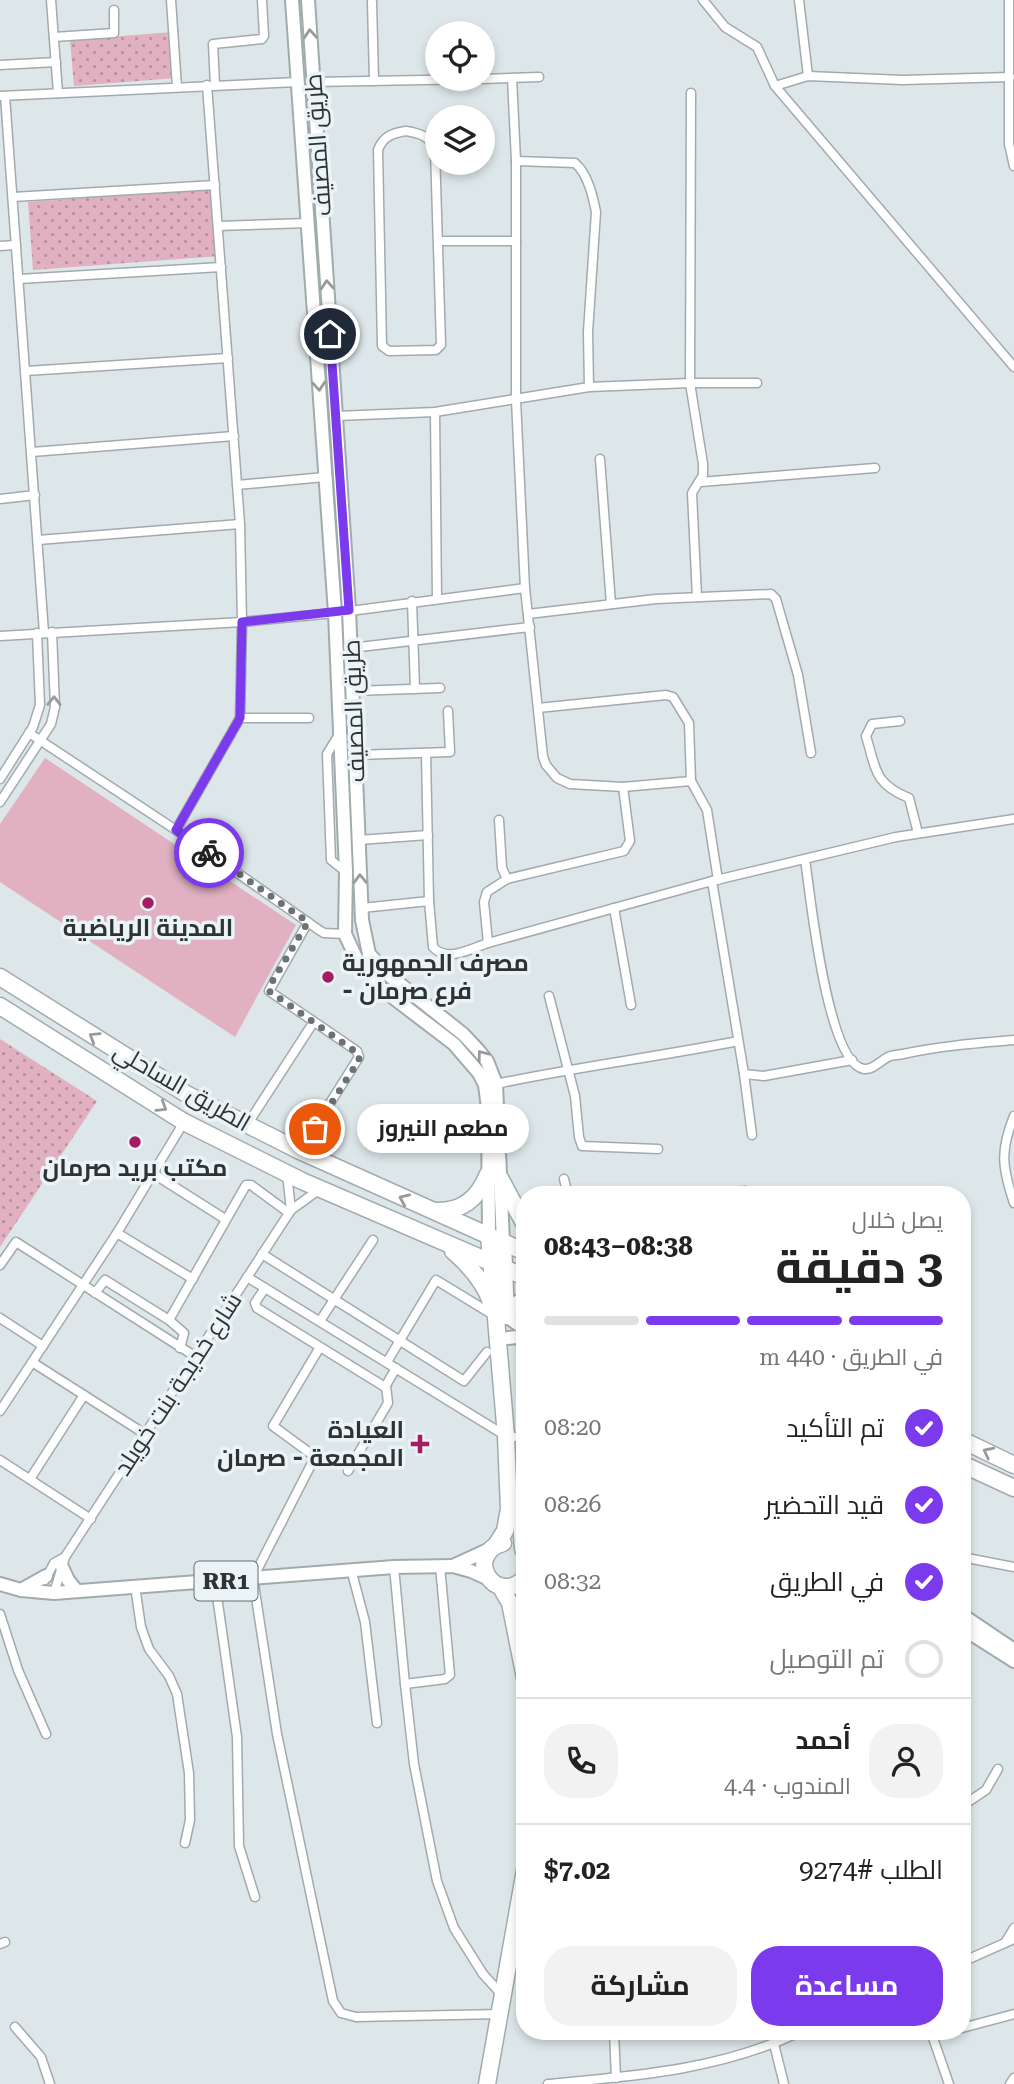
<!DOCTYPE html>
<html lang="ar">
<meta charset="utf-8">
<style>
:root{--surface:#fff;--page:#f2f2f2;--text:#222;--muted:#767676;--line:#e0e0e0;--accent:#7c3aed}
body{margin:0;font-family:"Roboto Serif",Cairo,serif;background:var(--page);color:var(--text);direction:rtl;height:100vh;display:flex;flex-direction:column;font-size:26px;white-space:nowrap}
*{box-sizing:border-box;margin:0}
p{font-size:23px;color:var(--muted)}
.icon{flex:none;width:38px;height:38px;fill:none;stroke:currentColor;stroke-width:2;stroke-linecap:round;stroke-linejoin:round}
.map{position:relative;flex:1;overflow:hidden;direction:ltr}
.panel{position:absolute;left:516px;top:1186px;width:455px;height:854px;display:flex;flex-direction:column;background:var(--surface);border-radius:28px;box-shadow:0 4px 10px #0003;direction:rtl}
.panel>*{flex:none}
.controls{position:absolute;left:425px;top:21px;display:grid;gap:14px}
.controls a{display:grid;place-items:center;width:70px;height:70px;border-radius:50%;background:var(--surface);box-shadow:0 4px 10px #0003;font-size:35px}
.pin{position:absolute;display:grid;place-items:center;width:60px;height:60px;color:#fff;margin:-30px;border:4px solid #fff;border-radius:50%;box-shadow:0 2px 7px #0007}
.courier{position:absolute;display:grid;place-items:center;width:70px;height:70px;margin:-35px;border:5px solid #7c3aed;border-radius:50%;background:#fff;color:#222;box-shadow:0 2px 9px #0007}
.bubble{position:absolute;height:49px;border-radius:24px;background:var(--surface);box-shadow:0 4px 10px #0003;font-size:23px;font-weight:700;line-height:49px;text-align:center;direction:rtl}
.overview em{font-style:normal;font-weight:700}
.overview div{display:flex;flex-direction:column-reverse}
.overview{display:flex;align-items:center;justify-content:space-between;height:119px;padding:0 28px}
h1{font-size:46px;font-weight:700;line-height:52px}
.bar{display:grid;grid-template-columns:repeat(4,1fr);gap:10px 7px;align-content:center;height:84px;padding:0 28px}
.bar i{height:9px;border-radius:5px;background:var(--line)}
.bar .current{background:var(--accent)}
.bar p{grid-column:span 4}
.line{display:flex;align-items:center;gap:18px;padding:0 28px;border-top:2px solid var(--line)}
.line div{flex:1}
.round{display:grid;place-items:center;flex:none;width:74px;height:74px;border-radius:28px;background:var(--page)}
ol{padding:0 28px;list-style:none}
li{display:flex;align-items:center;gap:21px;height:77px}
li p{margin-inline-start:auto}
li .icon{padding:7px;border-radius:50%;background:var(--accent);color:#fff;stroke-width:4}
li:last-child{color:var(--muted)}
li i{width:38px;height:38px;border:4px solid var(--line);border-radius:50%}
.cta{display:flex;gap:14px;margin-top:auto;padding:14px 28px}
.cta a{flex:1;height:80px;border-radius:28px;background:var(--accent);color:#fff;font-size:28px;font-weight:700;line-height:80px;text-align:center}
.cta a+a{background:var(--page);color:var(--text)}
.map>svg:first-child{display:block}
</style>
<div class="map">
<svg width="1014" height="2084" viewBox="0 0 1014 2084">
<defs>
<pattern id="park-dots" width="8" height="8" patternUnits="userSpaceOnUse" patternTransform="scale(1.75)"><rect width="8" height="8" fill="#e1b0c1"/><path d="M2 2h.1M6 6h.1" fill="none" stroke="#b7909e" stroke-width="1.8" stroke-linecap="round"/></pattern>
</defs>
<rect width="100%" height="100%" fill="#dde7e9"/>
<path fill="#e1b0c1" d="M45 758 296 925 235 1037 0 882V824Z"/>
<g fill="url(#park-dots)">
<path d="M173 32 177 78 74 86 70 40Z"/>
<path d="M216 189 220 256 33 270 28 202Z"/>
<path d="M0 1039 97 1101 0 1247Z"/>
</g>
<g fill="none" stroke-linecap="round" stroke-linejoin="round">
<defs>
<g id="street">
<path d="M51 0 58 93"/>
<path d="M171 0 177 87"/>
<path d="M703 0 725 27 757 47 775 86 1014 367"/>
<path d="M799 0 808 76"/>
<path d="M1009 0V144L1014 166"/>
<path d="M372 2 374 81"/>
<path d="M54 37 114 33V10"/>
<path d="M0 65 56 62"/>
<path d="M512 78 516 161V400L525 588 543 757 546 765 557 778 570 784 623 787 691 781 707 810 718 880"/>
<path d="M483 79 539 77"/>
<path d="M314 82 478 79"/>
<path d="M215 85 213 44 262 39 264 36 262 0"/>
<path d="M775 86 808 76 903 80 1010 77"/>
<path d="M0 96 298 82"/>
<path d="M5 96 44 633"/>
<path d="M406 131C419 133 430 136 435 150L441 345 436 350 389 351 382 346 378 150C383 136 393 133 406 131Z"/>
<path d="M516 161 575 163C588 174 593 197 596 212L588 332 589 387"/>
<path d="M13 197 215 185"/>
<path d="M218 226 308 223"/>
<path d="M439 241H516"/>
<path d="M0 246 16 245"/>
<path d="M19 279 221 267"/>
<path d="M26 371 228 358"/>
<path d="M435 412 437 599"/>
<path d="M336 416 435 412 589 387 690 383 691 93"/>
<path d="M32 452 234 436"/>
<path d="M600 459 611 604"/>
<path d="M700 482 875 468"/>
<path d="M237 485 325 477"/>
<path d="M0 499 35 495"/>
<path d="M38 540 240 524"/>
<path d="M697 597 692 493 703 475V464L690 383H757"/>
<path d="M412 601 415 689"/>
<path d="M528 614 656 599 771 594 776 599 798 675 811 753"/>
<path d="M0 636 242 622 335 613 525 588"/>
<path d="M351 648 530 627"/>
<path d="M353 691 440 688"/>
<path d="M538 708 666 695 673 697 689 723 691 781"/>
<path d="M240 718H309"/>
<path d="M900 721 872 724 866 736C876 769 874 784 909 798L918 833"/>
<path d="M29 733 176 830 319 930 324 933 345 934"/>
<path d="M340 733 327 754 331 860 346 872"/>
<path d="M426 753 429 901 433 947C447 963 472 948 488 943L712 881 896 837 1014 819"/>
<path d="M355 755 450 752 448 711"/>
<path d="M0 779 33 727 40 705 37 633"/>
<path d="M0 802 51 724 55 707 52 632"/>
<path d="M499 820 502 868 507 879"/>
<path d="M176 830 240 718 242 622 240 524 207 85"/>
<path d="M359 840 428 835"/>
<path d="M805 859C810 893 827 1064 864 1069 873 1070 880 1061 888 1057 892 1055 898 1055 903 1054 940 1046 977 1043 1014 1040"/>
<path d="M712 881 744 1074 764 1076 852 1060"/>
<path d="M362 908 429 901"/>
<path d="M614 908 631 1005"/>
<path d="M488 943 484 902 487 892 507 879 624 851 630 841 623 787"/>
<path d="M549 996 575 1096 579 1137 582 1146 658 1149"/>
<path d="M744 1074 752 1135"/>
<path d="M496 1084C576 1067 657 1057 738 1041"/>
<path d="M1014 1116C1000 1151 1002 1167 1014 1203"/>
<path d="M247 1125 313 1023"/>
<path d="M300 1151 359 1057 357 1051 269 991 308 922"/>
<path d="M154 1174 225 1219"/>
<path d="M287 1174 291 1210"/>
<path d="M564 1179 568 1195"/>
<path d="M703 1195 745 1191"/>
<path d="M117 1233 193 1279"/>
<path d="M262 1254 464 1381 487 1352"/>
<path d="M0 1265 16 1242 196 1357"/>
<path d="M247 1277 506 1436 516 1437"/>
<path d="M265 1288 255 1303 257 1308 385 1387 396 1368"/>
<path d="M95 1293 105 1280 169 1320 184 1333 180 1348"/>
<path d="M0 1318 43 1346"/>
<path d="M169 1320 246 1185H251L289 1213"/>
<path d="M320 1321 373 1240"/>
<path d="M320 1347 273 1426 314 1456V1459L253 1578 277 1734 333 2001 341 2013 356 2017 501 2014"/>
<path d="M32 1362 145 1434"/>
<path d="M387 1362 436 1280 495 1316"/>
<path d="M0 1411 117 1233 184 1122"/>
<path d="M0 1460 91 1519"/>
<path d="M348 1471 388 1403 386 1386"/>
<path d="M30 1479 84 1395"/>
<path d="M962 1557 1014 1567"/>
<path d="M394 1567 405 1684 445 1679 450 1675 440 1566"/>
<path d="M351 1569 365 1622 377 1723"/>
<path d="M45 1580 54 1563 65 1557"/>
<path d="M215 1582 237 1737 239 1846 255 1897"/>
<path d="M135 1586 141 1627 149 1649 169 1676 177 1694 189 1773 190 1820 185 1843"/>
<path d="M54 1593 65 1557 291 1210 320 1189"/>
<path d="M0 1614 18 1670 46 1734"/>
<path d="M405 1684 414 1764 437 1881 454 1928 483 1974 503 1996"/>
<path d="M962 1806 986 1790 998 1769"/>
<path d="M1005 1943 1014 1928"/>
<path d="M0 1944 5 1942"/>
<path d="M962 1962 1014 1939"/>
<path d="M15 2027 41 2057 50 2084"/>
<path d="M962 2028 1014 2014"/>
<path d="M614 2032 616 2078"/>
<path d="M931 2032 949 2084"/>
<path d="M933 2036 949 2032"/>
<path d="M774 2044 784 2084"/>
<path d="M548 2084C636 2076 719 2070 800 2032"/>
<path d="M1010 2084 1014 2078"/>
</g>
<g id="secondary">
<path d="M506 1316 525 1329"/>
<path d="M508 1338 517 1337 525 1341"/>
<path d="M962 1615 1014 1650"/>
<path d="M962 1628 1014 1661"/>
</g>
<g id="primary">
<path d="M292 0 335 613 346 872 345 934 357 960 382 989 454 1044 479 1073 485 1085 488 1108 489 1236"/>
<path d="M308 0 349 610 362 920 369 954 391 977 463 1034 478 1050 487 1061 496 1084 503 1242"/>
<path d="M453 1566 490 1549"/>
<path d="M62 1567 68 1580 76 1590"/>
<path d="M0 1584 21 1590 54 1593 394 1567 453 1566 471 1571 489 1579"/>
<path d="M21 1590 46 1576"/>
</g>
<g id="highway">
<path d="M0 977 188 1095 300 1151 525 1252"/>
<path d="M0 1006 184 1122 302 1181 525 1277"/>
<path d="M500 1178 525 1225"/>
<path d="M435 1211C462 1212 478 1199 488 1174"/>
<path d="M489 1236 506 1436 509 1509 505 1531 496 1545"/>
<path d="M503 1242 506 1316"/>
<path d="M453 1251C469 1265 484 1282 491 1302"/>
<path d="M506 1312 525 1299"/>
<path d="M962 1440 1014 1465"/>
<path d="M962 1464 1014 1488"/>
<path d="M519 1492 523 1549"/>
<path d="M503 1543C463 1555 495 1608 525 1578"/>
<path d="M500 1586 510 1603 525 1678"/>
<path d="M487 2084 525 1870"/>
</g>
</defs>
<use href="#street" stroke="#a1abad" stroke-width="11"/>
<use href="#secondary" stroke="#a1abad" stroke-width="16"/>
<use href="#primary" stroke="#a1abad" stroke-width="16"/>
<use href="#highway" stroke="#a1abad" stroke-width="19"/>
<use href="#street" stroke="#fff" stroke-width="8"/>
<use href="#secondary" stroke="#fff" stroke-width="12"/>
<use href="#primary" stroke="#fff" stroke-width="12"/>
<use href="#highway" stroke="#fff" stroke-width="16"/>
</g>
<defs><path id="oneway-chevron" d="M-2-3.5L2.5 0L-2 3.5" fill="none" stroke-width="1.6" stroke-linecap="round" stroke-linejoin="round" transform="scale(1.75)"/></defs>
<g stroke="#97999a">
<use href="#oneway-chevron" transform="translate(310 34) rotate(-94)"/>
<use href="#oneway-chevron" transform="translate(327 285) rotate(-94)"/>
<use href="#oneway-chevron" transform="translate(319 386) rotate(86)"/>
<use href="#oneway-chevron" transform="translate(54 701) rotate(-89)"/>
<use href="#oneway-chevron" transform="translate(360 879) rotate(-92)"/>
<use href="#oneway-chevron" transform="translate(94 1037) rotate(-148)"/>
<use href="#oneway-chevron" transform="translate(482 1055) rotate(-127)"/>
<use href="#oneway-chevron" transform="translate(162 1107) rotate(32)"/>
<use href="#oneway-chevron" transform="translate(404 1199) rotate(-156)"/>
<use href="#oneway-chevron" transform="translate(988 1452) rotate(-153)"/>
</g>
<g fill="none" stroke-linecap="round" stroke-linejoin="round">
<path stroke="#6c7273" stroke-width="7" stroke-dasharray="0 12.6" d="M209 853 308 922 269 987V991L359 1054V1060L315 1129"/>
<path stroke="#7c3aed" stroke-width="9" d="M209 853 176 830 240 718 242 622 349 610 330 334"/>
</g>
<g fill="#a51c62" stroke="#eaf4f6" stroke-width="2.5">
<circle cx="148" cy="903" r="7"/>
<circle cx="328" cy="977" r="7"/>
<circle cx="135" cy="1142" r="7"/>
<path d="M416.5 1433.5h7v7h7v7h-7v7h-7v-7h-7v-7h7z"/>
</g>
<g text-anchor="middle" stroke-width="7" stroke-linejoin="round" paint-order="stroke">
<rect fill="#eaf4f6" stroke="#676d6e" stroke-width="2" x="194.5" y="1561.5" width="63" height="39" rx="5"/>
<g font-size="23" font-weight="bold" fill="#2f3334">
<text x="226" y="1589">RR1</text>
</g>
<g font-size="24" fill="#2f3334" stroke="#eaf4f6">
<text transform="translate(318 145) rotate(-94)" y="8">طريق المصيف</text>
<text transform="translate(354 711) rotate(-92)" y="8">طريق المصيف</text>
<text transform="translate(182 1087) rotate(30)" y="8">الطريق الساحلي</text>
<text transform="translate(178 1384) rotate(-57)" y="8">شارع خديجة بنت خويلد</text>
</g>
<g font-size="24" font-weight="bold" fill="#2f3334" stroke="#eaf4f6">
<text x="148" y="936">المدينة الرياضية</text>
<text x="342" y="971" text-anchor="start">مصرف الجمهورية<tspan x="342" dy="28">- فرع صرمان</tspan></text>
<text x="135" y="1176">مكتب بريد صرمان</text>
<text x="404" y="1438" text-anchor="end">العيادة<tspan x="404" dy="28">المجمعة - صرمان</tspan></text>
</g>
</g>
</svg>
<div class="controls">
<a><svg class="icon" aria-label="locate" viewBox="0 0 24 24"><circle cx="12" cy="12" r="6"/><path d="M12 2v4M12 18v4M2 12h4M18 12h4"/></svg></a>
<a><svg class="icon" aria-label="layers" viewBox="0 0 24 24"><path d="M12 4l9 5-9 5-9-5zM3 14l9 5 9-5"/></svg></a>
</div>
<div class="pin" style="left:315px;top:1129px;background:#ea580c"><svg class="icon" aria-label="bag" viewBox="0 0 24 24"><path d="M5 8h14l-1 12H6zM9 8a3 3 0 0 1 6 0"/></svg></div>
<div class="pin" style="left:330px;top:334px;background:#1f2937"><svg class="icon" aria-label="home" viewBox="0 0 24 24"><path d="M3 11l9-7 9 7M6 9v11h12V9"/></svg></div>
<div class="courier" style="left:209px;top:853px"><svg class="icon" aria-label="bike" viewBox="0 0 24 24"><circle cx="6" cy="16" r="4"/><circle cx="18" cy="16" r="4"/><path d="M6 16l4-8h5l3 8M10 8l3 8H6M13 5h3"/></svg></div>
<div class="bubble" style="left:357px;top:1104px;width:172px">مطعم النيروز</div>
<section class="panel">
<div class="overview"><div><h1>3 دقيقة</h1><p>يصل خلال</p></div><em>08:38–08:43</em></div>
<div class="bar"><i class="current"></i><i class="current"></i><i class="current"></i><i></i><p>في الطريق · 440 m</p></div>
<ol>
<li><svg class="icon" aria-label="check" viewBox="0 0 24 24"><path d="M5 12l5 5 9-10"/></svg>تم التأكيد<p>08:20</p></li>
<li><svg class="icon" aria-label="check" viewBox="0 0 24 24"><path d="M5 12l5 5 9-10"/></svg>قيد التحضير<p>08:26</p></li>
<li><svg class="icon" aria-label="check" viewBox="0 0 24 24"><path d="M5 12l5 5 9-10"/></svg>في الطريق<p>08:32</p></li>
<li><i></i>تم التوصيل</li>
</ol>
<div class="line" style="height:126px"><a class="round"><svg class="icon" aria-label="person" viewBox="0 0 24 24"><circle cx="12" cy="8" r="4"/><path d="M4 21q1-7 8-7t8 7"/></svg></a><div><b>أحمد</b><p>المندوب · 4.4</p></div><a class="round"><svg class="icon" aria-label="phone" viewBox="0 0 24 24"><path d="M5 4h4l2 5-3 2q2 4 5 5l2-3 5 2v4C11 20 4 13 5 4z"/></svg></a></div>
<div class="line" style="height:91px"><div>الطلب #9274</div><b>$7.02</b></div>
<div class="cta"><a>مساعدة</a><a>مشاركة</a></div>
</section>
</div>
